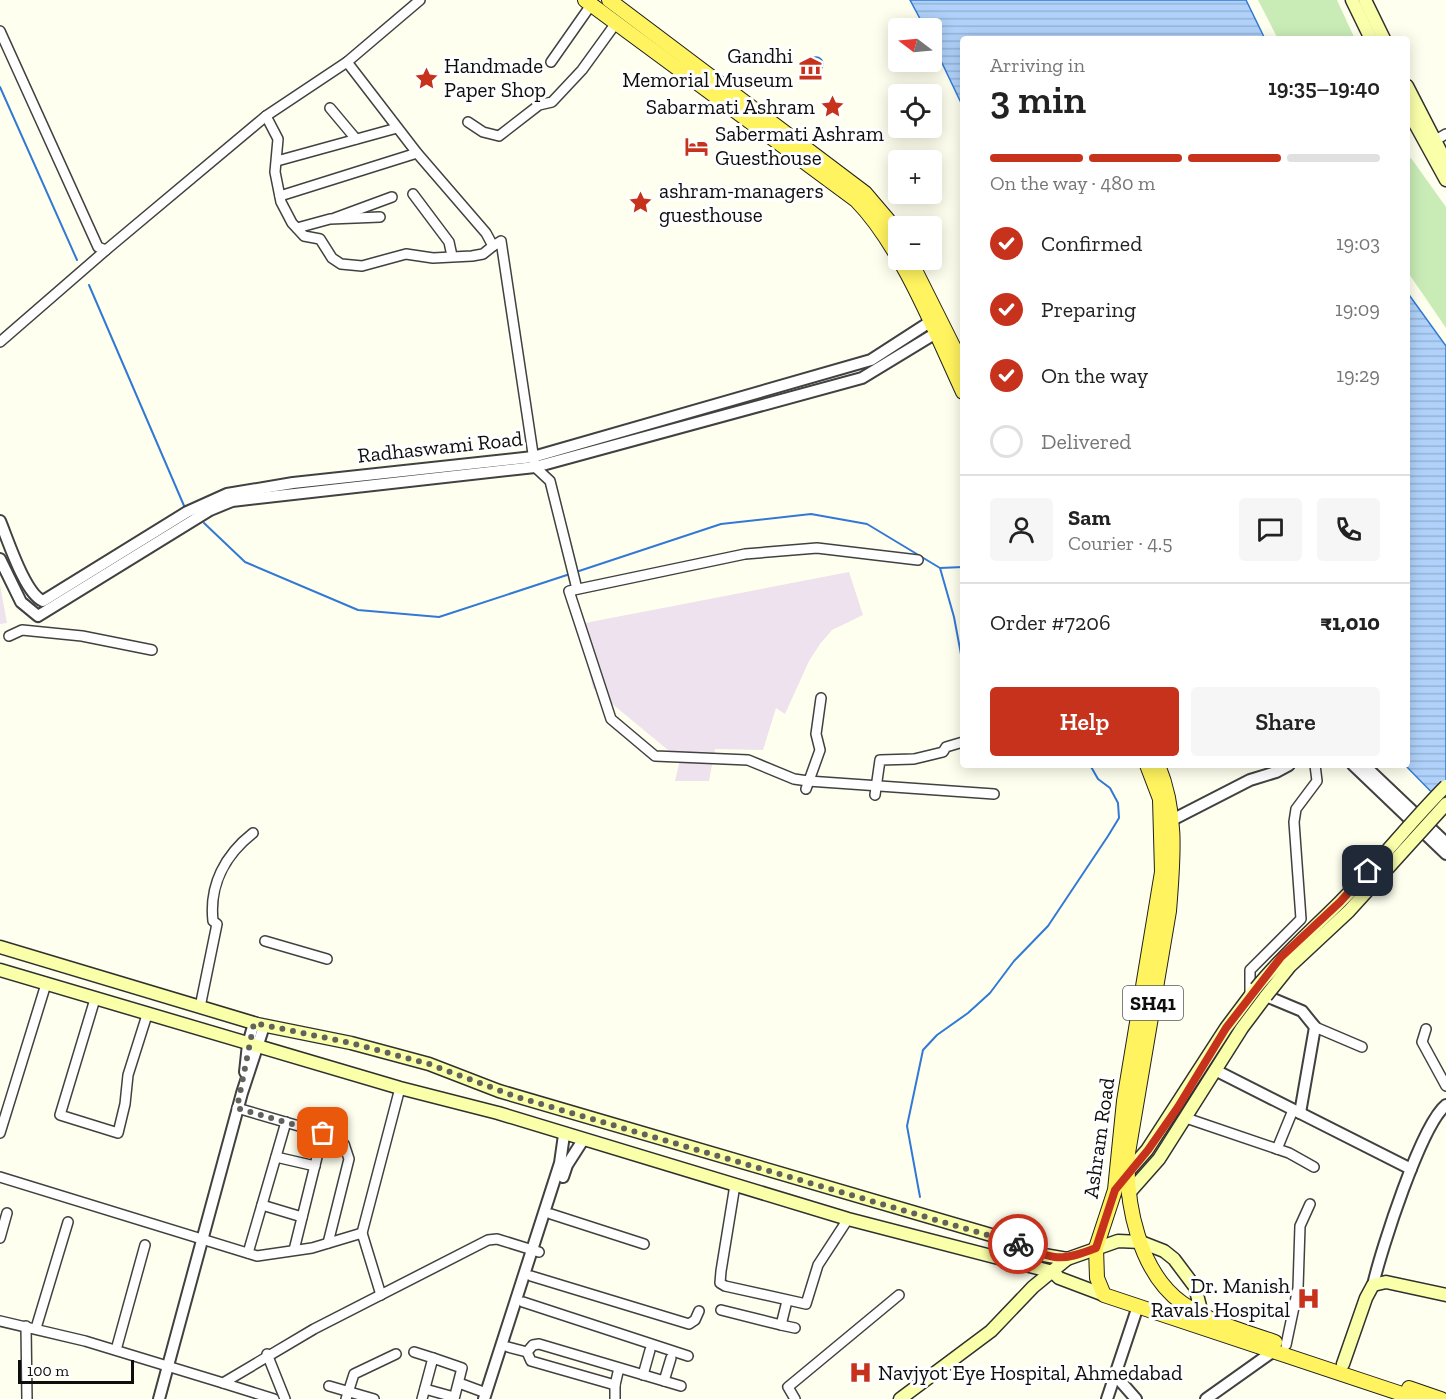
<!DOCTYPE html>
<meta charset="utf-8">
<style>
:root{--surface:#fff;--page:#f6f6f6;--text:#222;--muted:#767676;--line:#e0e0e0;--accent:#c7321d}
body{margin:0;font-family:"Zilla Slab",serif;background:var(--page);color:var(--text);height:100vh;display:flex;flex-direction:column;font-size:22px;white-space:nowrap}
*{box-sizing:border-box;margin:0}
p{font-size:20px;color:var(--muted)}
.icon{flex:none;width:33px;height:33px;fill:none;stroke:currentColor;stroke-width:2;stroke-linecap:round;stroke-linejoin:round}
.map{position:relative;flex:1;overflow:hidden}
.panel{position:absolute;left:960px;top:36px;width:450px;height:732px;display:flex;flex-direction:column;background:var(--surface);border-radius:6px;box-shadow:0 3px 15px #0003}
.panel>*{flex:none}
.needle{width:39px;rotate:286deg}
.controls{position:absolute;left:888px;top:18px;display:grid;gap:12px}
.controls a{display:grid;place-items:center;width:54px;height:54px;border-radius:6px;background:var(--surface);box-shadow:0 3px 15px #0003;font-size:30px}
.scale{position:absolute;left:18px;bottom:15px;width:116px;box-sizing:border-box;padding-left:6px;border:3px solid #0e0e0e;border-top:0;font-size:16px;line-height:21px;white-space:nowrap;color:#0e0e0e;-webkit-text-stroke:4px #fff;paint-order:stroke}
.pin{position:absolute;display:grid;place-items:center;width:51px;height:51px;color:#fff;margin:-26px;border-radius:12px;box-shadow:0 3px 9px #0006}
.courier{position:absolute;display:grid;place-items:center;width:60px;height:60px;margin:-30px;border:4px solid #c7321d;border-radius:50%;background:#fff;color:#222;box-shadow:0 2px 8px #0007}
.overview em{font-style:normal;font-weight:600}
.overview div{display:flex;flex-direction:column-reverse}
.overview{display:flex;align-items:center;justify-content:space-between;height:102px;padding:0 30px}
h1{font-size:39px;font-weight:600;line-height:45px}
.bar{display:grid;grid-template-columns:repeat(4,1fr);gap:9px 6px;align-content:center;height:72px;padding:0 30px}
.bar i{height:8px;border-radius:4px;background:var(--line)}
.bar .active{background:var(--accent)}
.bar p{grid-column:span 4}
.line{display:flex;align-items:center;gap:15px;padding:0 30px;border-top:2px solid var(--line)}
.line div{flex:1}
.round{display:grid;place-items:center;flex:none;width:63px;height:63px;border-radius:6px;background:var(--page)}
ol{padding:0 30px;list-style:none}
li{display:flex;align-items:center;gap:18px;height:66px}
li p{margin-inline-start:auto}
li .icon{padding:6px;border-radius:50%;background:var(--accent);color:#fff;stroke-width:4}
li:last-child{color:var(--muted)}
li i{width:33px;height:33px;border:3px solid var(--line);border-radius:50%}
.button{display:flex;gap:12px;margin-top:auto;padding:12px 30px}
.button a{flex:1;height:69px;border-radius:6px;background:var(--accent);color:#fff;font-size:24px;font-weight:600;line-height:69px;text-align:center}
.button a+a{background:var(--page);color:var(--text)}
.map>svg:first-child{display:block}
</style>
<div class="map">
<svg width="1446" height="1399" viewBox="0 0 1446 1399">
<defs>
<pattern id="water-rules" width="6" height="5" patternUnits="userSpaceOnUse" patternTransform="scale(1.5)"><rect width="6" height="5" fill="#b0d2fa"/><path d="M0 2.5h6" fill="none" stroke="#96b3d5"/></pattern>
</defs>
<rect width="100%" height="100%" fill="#ffffef"/>
<g fill="#ede2ed">
<path d="M849 572 863 615 832 630 820 644 809 661 785 714 776 708 763 750 715 749 709 781H675L680 760 593 688 585 654V623Z"/>
<path d="M0 585 7 623 0 624Z"/>
</g>
<g fill="#c9ecb6">
<path d="M1258 0H1337L1355 39H1278Z"/>
<path d="M1411 158 1446 207V328L1407 271V159Z"/>
</g>
<g fill="url(#water-rules)" stroke="#3279d6" stroke-width="1.5">
<path d="M910 0H1246L1265 39H963V107L932 42V28H925Z"/>
<circle cx="816" cy="64" r="7"/>
<path d="M1407 292 1446 346V807L1405 765H1407Z"/>
</g>
<g fill="none" stroke-linecap="round" stroke-linejoin="round">
<g stroke="#3279d6" stroke-width="2">
<path d="M0 87 77 260"/>
<path d="M89 285 185 508"/>
<path d="M204 523 245 562 358 610 439 617 570 574"/>
<path d="M940 568 954 617 963 665"/>
<path d="M576 572 721 524 811 514 867 524 940 568 963 567"/>
<path d="M920 1197 907 1126 923 1050 937 1035 968 1013 990 993 1014 961 1048 926 1108 836 1119 818 1118 803 1110 788 1098 779 1090 765"/>
</g>
<defs>
<g id="minor">
<path d="M0 31 98 247 106 250 266 116 347 62 420 0"/>
<path d="M551 62 591 5"/>
<path d="M330 108 356 139"/>
<path d="M266 116 278 139 275 172 281 202 292 223 304 236 320 239 332 258 341 264 362 266 406 254 433 258 472 256 483 254 493 246 486 233 417 153 347 62"/>
<path d="M468 122 483 132 499 136 539 105 552 102 582 70 616 23"/>
<path d="M1434 141 1446 134"/>
<path d="M277 161 397 128"/>
<path d="M413 194 449 242 452 256"/>
<path d="M280 196 417 153"/>
<path d="M335 218 392 197"/>
<path d="M297 228 330 219 380 217"/>
<path d="M493 246 501 241 535 467 550 481 577 589"/>
<path d="M0 342 106 250"/>
<path d="M918 560 817 548 745 554 569 591 611 719 655 756 748 760 794 779 808 781 994 794"/>
<path d="M9 636 22 630 82 636 152 650"/>
<path d="M806 789 820 750 816 734 821 698"/>
<path d="M875 795 880 760 914 759 943 752 946 747 963 742"/>
<path d="M265 941 327 959"/>
<path d="M1250 996V970L1301 919 1294 822 1296 809 1317 781 1315 765"/>
<path d="M95 999 60 1115 118 1133 125 1104 128 1075 147 1015"/>
<path d="M200 1007 217 924 213 921C209 885 225 855 253 833"/>
<path d="M1315 1027 1362 1047"/>
<path d="M1426 1029 1422 1042 1446 1086"/>
<path d="M237 1108 323 1133 344 1144 349 1159 328 1243"/>
<path d="M1186 1118 1289 1153 1314 1167"/>
<path d="M0 1133 46 984"/>
<path d="M1277 1149 1293 1110"/>
<path d="M276 1157 315 1166"/>
<path d="M0 1177 257 1256 312 1248 362 1233 381 1295"/>
<path d="M735 1185 721 1271 720 1283 725 1286 806 1304 818 1265 848 1219"/>
<path d="M262 1205 302 1217"/>
<path d="M551 1214 644 1244"/>
<path d="M362 1233 400 1088"/>
<path d="M0 1238 7 1213"/>
<path d="M294 1250 323 1133"/>
<path d="M248 1253 286 1122"/>
<path d="M531 1276 689 1324 695 1320 699 1311"/>
<path d="M523 1302 688 1356"/>
<path d="M721 1310 781 1325 787 1301"/>
<path d="M0 1321 85 1341 223 1383 314 1329 488 1240 497 1239 539 1252"/>
<path d="M781 1325 795 1328"/>
<path d="M26 1326 27 1399"/>
<path d="M36 1328 68 1222"/>
<path d="M1286 1345 1298 1288 1300 1226 1310 1204"/>
<path d="M508 1347 527 1352"/>
<path d="M116 1350 145 1245"/>
<path d="M414 1352 433 1358"/>
<path d="M267 1354 285 1399"/>
<path d="M619 1368 615 1385 531 1361 527 1352 533 1345 539 1344 681 1386"/>
<path d="M643 1375 650 1350"/>
<path d="M664 1381 671 1358"/>
<path d="M223 1383 274 1399"/>
<path d="M459 1383 486 1393"/>
<path d="M615 1385V1399"/>
<path d="M329 1386 374 1399"/>
<path d="M425 1389 454 1397"/>
<path d="M346 1399 354 1374 396 1354"/>
<path d="M422 1399 433 1358 462 1368 454 1399"/>
<path d="M795 1399 788 1387 899 1295"/>
</g>
<g id="tertiary">
<path d="M0 521C8 540 25 594 43 601L187 512 227 494 293 483 533 457 871 360 936 318"/>
<path d="M0 559 21 602 38 616 210 510 232 501 535 467 862 378 941 330"/>
<path d="M1353 765 1446 854"/>
<path d="M1364 765 1446 843"/>
<path d="M1172 820 1250 780 1276 772 1289 765"/>
<path d="M1266 996 1302 1011 1315 1027 1300 1113"/>
<path d="M1215 1070 1411 1169"/>
<path d="M245 1072 248 1044 254 1023"/>
<path d="M563 1177 567 1165 583 1140"/>
<path d="M1373 1285C1381 1250 1421 1125 1446 1105"/>
<path d="M1115 1375 1136 1399"/>
<path d="M159 1399 242 1093 264 1026"/>
<path d="M484 1399 560 1163 564 1135"/>
<path d="M1107 1399 1138 1306"/>
<path d="M1206 1399 1275 1350"/>
</g>
<g id="secondary">
<path d="M1352 0 1371 39"/>
<path d="M1365 0 1384 39"/>
<path d="M1407 86 1446 162"/>
<path d="M1407 109 1446 180"/>
<path d="M0 947 257 1024 351 1043 429 1064 499 1091 1015 1242 1044 1255 1067 1259"/>
<path d="M0 970 400 1088 498 1113 848 1219 1053 1272 1059 1278 1104 1295"/>
<path d="M1124 1176 1147 1150 1226 1028 1256 988"/>
<path d="M1128 1194 1159 1159 1242 1028 1266 996"/>
<path d="M1343 1364 1366 1298 1373 1285 1386 1282 1446 1295"/>
<path d="M900 1399 991 1331 1033 1287 1067 1259 1118 1241 1141 1242 1164 1251 1174 1259 1195 1287 1202 1314"/>
</g>
<g id="primary">
<path d="M585 0 856 200C902 247 935 332 963 392"/>
<path d="M609 0 865 193 888 220 898 239"/>
<path d="M910 260 963 366"/>
<path d="M1147 765 1160 799 1162 872 1124 1101 1115 1190 1096 1248 1097 1278 1104 1295 1417 1399"/>
<path d="M1158 765C1178 813 1173 860 1169 911L1128 1153C1125 1203 1139 1272 1182 1303 1209 1322 1244 1331 1275 1342"/>
<path d="M1409 1388 1441 1399"/>
</g>
</defs>
<use href="#minor" stroke="#414141" stroke-width="12"/>
<use href="#tertiary" stroke="#414141" stroke-width="14"/>
<use href="#secondary" stroke="#303030" stroke-width="15"/>
<use href="#primary" stroke="#1f1f1f" stroke-width="16"/>
<use href="#minor" stroke="#fff" stroke-width="9"/>
<use href="#tertiary" stroke="#fff" stroke-width="10"/>
<use href="#secondary" stroke="#faffaa" stroke-width="12"/>
<use href="#primary" stroke="#fff35f" stroke-width="14"/>
<defs>
<g id="secondary-bridge">
<path d="M1256 988C1282 956 1311 931 1340 902 1377 865 1409 823 1446 786"/>
<path d="M1266 996 1290 966 1349 911 1446 804"/>
</g>
</defs>
<use href="#secondary-bridge" stroke="#303030" stroke-width="15" stroke-linecap="butt"/>
<use href="#secondary-bridge" stroke="#faffaa" stroke-width="12"/>
</g>
<g fill="none" stroke-linecap="round" stroke-linejoin="round">
<path stroke="#62625d" stroke-width="6" stroke-dasharray="0 10.8" d="M323 1133 237 1108 254 1023 351 1043 429 1064 517 1097 1018 1244"/>
<path stroke="#c7321d" stroke-width="8" d="M1018 1244C1054 1260 1060 1262 1096 1248L1115 1190 1148 1150 1178 1107 1226 1028 1281 957 1340 902 1368 871"/>
</g>
<defs>
<symbol id="museum-bare" viewBox="-9 -9 18 18"><path d="M0-6L6-3V-2H-6V-3ZM-5-1h2V3h-2ZM-1-1h2V3h-2ZM3-1h2V3H3ZM-6 4H6V6H-6Z" fill="#c7321d" stroke="#fff" stroke-width="2.5" paint-order="stroke"/></symbol>
<symbol id="sight-bare" viewBox="-9 -9 18 18"><path d="M0-6L1.8-2.2L6-1.7L2.9 1.2L3.7 5.4L0 3.3L-3.7 5.4L-2.9 1.2L-6-1.7L-1.8-2.2Z" fill="#c7321d" stroke="#fff" stroke-width="2.5" paint-order="stroke"/></symbol>
<symbol id="hotel-bare" viewBox="-9 -9 18 18"><path d="M-6-4.5h1.5V1H6V5H4.5V3h-9V5H-6ZM-4 0a1.8 1.8 0 1 1 3.6 0ZM.5 0V-2.5h3Q6-2.5 6 0Z" fill="#c7321d" stroke="#fff" stroke-width="2.5" paint-order="stroke"/></symbol>
<symbol id="hospital-bare" viewBox="-9 -9 18 18"><path d="M-5-5h3v3.5h4V-5h3V5h-3V1.5h-4V5h-3Z" fill="#c7321d" stroke="#fff" stroke-width="2.5" paint-order="stroke"/></symbol>
</defs>
<g fill-rule="evenodd">
<use href="#museum-bare" x="794" y="52" width="33" height="33"/>
<use href="#sight-bare" x="410" y="62" width="33" height="33"/>
<use href="#sight-bare" x="816" y="90" width="33" height="33"/>
<use href="#hotel-bare" x="680" y="130" width="33" height="33"/>
<use href="#sight-bare" x="624" y="186" width="33" height="33"/>
<use href="#hospital-bare" x="1292" y="1282" width="33" height="33"/>
<use href="#hospital-bare" x="844" y="1356" width="33" height="33"/>
</g>
<g text-anchor="middle" stroke-width="6" stroke-linejoin="round" paint-order="stroke">
<rect fill="#fff" stroke="#565656" stroke-width="1.5" x="1123" y="986" width="60" height="34" rx="4.5"/>
<g font-size="20" font-weight="bold" fill="#0e0e0e">
<text x="1153" y="1010">SH41</text>
</g>
<g font-size="21" fill="#0e0e0e" stroke="#fff" text-anchor="start">
<text x="793" y="63" text-anchor="end">Gandhi<tspan x="793" dy="24">Memorial Museum</tspan></text>
<text x="444" y="73">Handmade<tspan x="444" dy="24">Paper Shop</tspan></text>
<text x="815" y="114" text-anchor="end">Sabarmati Ashram</text>
<text x="715" y="141">Sabermati Ashram<tspan x="715" dy="24">Guesthouse</tspan></text>
<text x="659" y="198">ashram-managers<tspan x="659" dy="24">guesthouse</tspan></text>
<text x="1290" y="1293" text-anchor="end">Dr. Manish<tspan x="1290" dy="24">Ravals Hospital</tspan></text>
<text x="878" y="1380">Navjyot Eye Hospital, Ahmedabad</text>
</g>
<g font-size="21" fill="#0e0e0e" stroke="#fff">
<text transform="translate(440 447) rotate(-6)" y="7">Radhaswami Road</text>
<text transform="translate(1099 1138) rotate(-82)" y="7">Ashram Road</text>
</g>
</g>
</svg>
<div class="controls">
<a><svg class="needle" viewBox="-14 -14 28 28"><path d="M0-13l5 13h-10z" fill="#e53935"/><path d="M0 13l5-13h-10z" fill="#767676"/></svg></a>
<a><svg class="icon" aria-label="locate" viewBox="0 0 24 24"><circle cx="12" cy="12" r="6"/><path d="M12 2v4M12 18v4M2 12h4M18 12h4"/></svg></a>
<a>+</a>
<a>−</a>
</div>
<div class="scale">100 m</div>
<div class="pin" style="left:323px;top:1133px;background:#ea580c"><svg class="icon" aria-label="bag" viewBox="0 0 24 24"><path d="M5 8h14l-1 12H6zM9 8a3 3 0 0 1 6 0"/></svg></div>
<div class="pin" style="left:1368px;top:871px;background:#1f2937"><svg class="icon" aria-label="home" viewBox="0 0 24 24"><path d="M3 11l9-7 9 7M6 9v11h12V9"/></svg></div>
<div class="courier" style="left:1018px;top:1244px"><svg class="icon" aria-label="bike" viewBox="0 0 24 24"><circle cx="6" cy="16" r="4"/><circle cx="18" cy="16" r="4"/><path d="M6 16l4-8h5l3 8M10 8l3 8H6M13 5h3"/></svg></div>
<section class="panel">
<div class="overview"><div><h1>3 min</h1><p>Arriving in</p></div><em>19:35–19:40</em></div>
<div class="bar"><i class="active"></i><i class="active"></i><i class="active"></i><i></i><p>On the way · 480 m</p></div>
<ol>
<li><svg class="icon" aria-label="check" viewBox="0 0 24 24"><path d="M5 12l5 5 9-10"/></svg>Confirmed<p>19:03</p></li>
<li><svg class="icon" aria-label="check" viewBox="0 0 24 24"><path d="M5 12l5 5 9-10"/></svg>Preparing<p>19:09</p></li>
<li><svg class="icon" aria-label="check" viewBox="0 0 24 24"><path d="M5 12l5 5 9-10"/></svg>On the way<p>19:29</p></li>
<li><i></i>Delivered</li>
</ol>
<div class="line" style="height:108px"><a class="round"><svg class="icon" aria-label="person" viewBox="0 0 24 24"><circle cx="12" cy="8" r="4"/><path d="M4 21q1-7 8-7t8 7"/></svg></a><div><b>Sam</b><p>Courier · 4.5</p></div><a class="round"><svg class="icon" aria-label="chat" viewBox="0 0 24 24"><path d="M4 5h16v11H9l-5 4z"/></svg></a><a class="round"><svg class="icon" aria-label="phone" viewBox="0 0 24 24"><path d="M5 4h4l2 5-3 2q2 4 5 5l2-3 5 2v4C11 20 4 13 5 4z"/></svg></a></div>
<div class="line" style="height:78px"><div>Order #7206</div><b>₹1,010</b></div>
<div class="button"><a>Help</a><a>Share</a></div>
</section>
</div>
